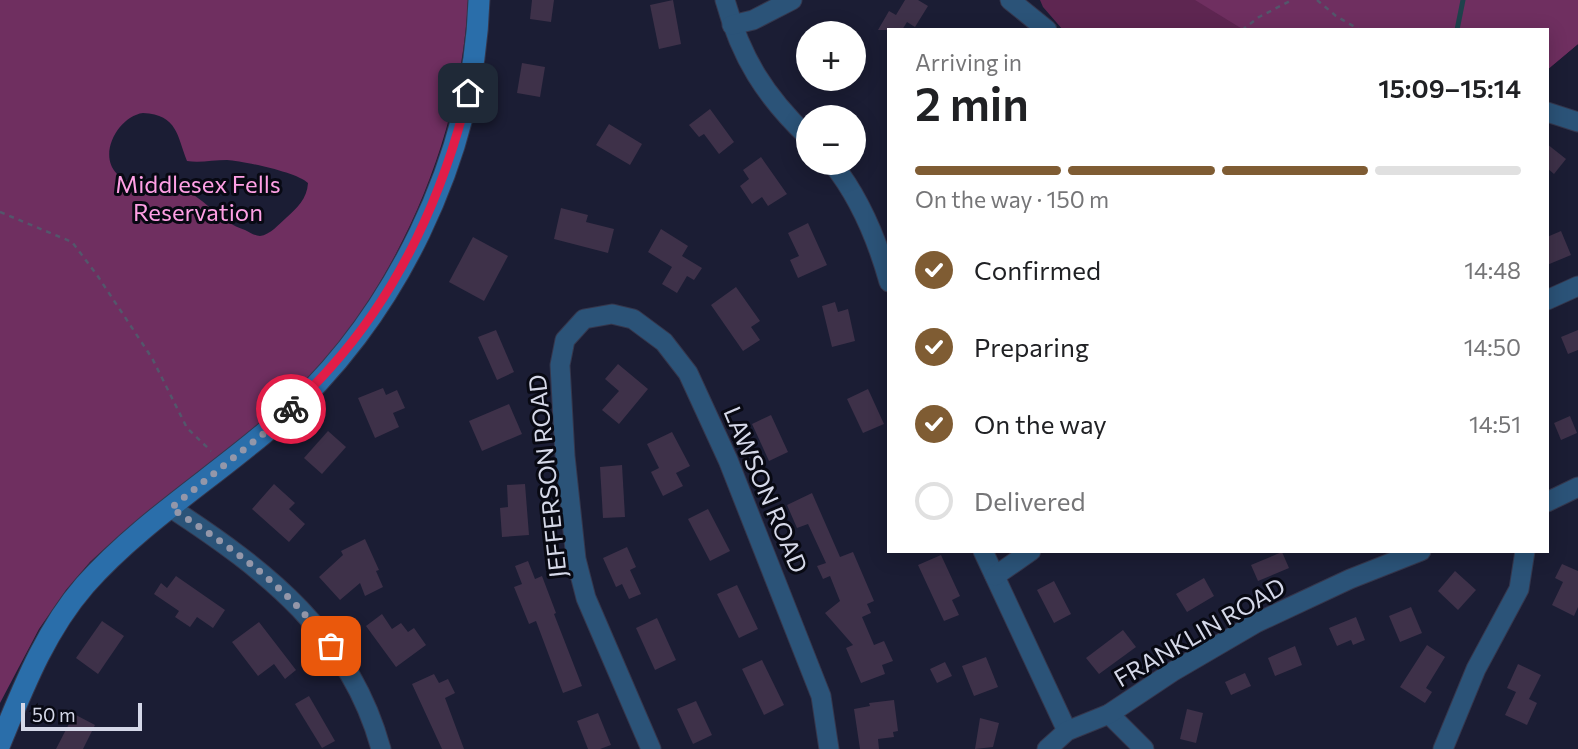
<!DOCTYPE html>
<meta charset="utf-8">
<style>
:root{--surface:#fff;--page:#f2f2f2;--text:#202124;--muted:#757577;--line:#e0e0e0;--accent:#7f5c33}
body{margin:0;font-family:Commissioner,sans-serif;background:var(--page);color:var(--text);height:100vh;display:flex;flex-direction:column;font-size:26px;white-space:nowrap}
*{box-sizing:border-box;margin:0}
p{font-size:23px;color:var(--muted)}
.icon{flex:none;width:38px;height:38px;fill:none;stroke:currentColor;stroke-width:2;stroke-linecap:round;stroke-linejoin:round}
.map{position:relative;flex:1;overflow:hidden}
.drawer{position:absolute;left:887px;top:28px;width:662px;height:525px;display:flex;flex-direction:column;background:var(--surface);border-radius:0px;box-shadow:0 4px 18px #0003}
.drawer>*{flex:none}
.controls{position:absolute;left:796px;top:21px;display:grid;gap:14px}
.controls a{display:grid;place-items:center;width:70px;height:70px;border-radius:50%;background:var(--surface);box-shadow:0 4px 18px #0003;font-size:35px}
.scale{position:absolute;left:21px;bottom:18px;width:121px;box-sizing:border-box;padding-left:7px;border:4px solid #d5d8e8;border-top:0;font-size:19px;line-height:24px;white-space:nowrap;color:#d5d8e8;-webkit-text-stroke:5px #080913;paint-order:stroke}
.pin{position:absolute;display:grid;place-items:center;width:60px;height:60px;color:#fff;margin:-30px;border-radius:14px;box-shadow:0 4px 10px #0006}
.courier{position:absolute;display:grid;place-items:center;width:70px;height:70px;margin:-35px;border:5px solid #e11d48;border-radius:50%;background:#fff;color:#222;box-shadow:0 2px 9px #0007}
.summary em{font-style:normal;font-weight:600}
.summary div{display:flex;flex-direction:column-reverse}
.summary{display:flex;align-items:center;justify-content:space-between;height:119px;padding:0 28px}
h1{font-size:46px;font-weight:600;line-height:52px}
.bar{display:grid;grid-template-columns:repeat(4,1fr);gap:10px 7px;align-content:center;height:84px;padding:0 28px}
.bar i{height:9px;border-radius:5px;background:var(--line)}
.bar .current{background:var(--accent)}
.bar p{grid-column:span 4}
ol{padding:0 28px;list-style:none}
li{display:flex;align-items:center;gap:21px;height:77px}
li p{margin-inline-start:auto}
li .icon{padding:7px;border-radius:50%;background:var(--accent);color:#fff;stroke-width:4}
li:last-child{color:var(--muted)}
li i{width:38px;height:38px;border:4px solid var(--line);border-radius:50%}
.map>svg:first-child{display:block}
</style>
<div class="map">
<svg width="1578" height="749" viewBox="0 0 1578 749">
<rect width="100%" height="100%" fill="#1b1d34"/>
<path fill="#5e2651" d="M1040 0H1578V44L1547 70V30H1063L1043 7Z"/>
<g fill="#6f2f60" fill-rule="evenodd">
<path d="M0 0H468C461 147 388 309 278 408 218 462 149 506 90 562L66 590 39 629 0 703ZM143 113C178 115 177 136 187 161 200 163 213 160 227 160 243 161 297 172 308 183 307 199 297 208 286 218 279 224 270 235 260 236 255 236 249 232 245 230 220 222 207 200 183 189 164 179 132 190 117 174 97 154 119 116 143 113Z"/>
<path d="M1195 0H1578V44L1547 70V30H1244Z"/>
</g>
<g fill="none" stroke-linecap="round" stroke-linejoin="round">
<path stroke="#1f424c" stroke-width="5" d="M1457 30 1463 0"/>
</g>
<g fill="#3e3149">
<path d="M532 0H554L551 22 530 19Z"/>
<path d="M673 0 681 44 659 49 650 5Z"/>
<path d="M905 0H918L928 6 915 27 907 22 902 30H878L889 11 896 15Z"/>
<path d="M522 63 545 67 540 97 517 93Z"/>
<path d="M710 109 734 142 719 154 704 134 699 137 689 125Z"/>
<path d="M609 124 642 144 630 165 596 145Z"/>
<path d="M1547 144 1566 159 1554 174 1547 168Z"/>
<path d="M761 157 787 194 768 206 762 197 752 204 740 186 749 179 743 170Z"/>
<path d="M561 208 588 215 586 222 614 229 608 253 554 239Z"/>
<path d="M808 223 827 265 798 278 790 260 799 256 788 233Z"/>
<path d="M661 229 688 246 682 256 702 268 694 280 687 276 677 293 662 284 672 267 648 252Z"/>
<path d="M1561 231 1571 255 1547 265V237Z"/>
<path d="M473 237 508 256 484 301 449 282Z"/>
<path d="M736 287 760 321 751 327 760 340 743 351 711 305Z"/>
<path d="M835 302 838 312 848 309 855 341 832 347 822 306Z"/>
<path d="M496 330 514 372 497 380 478 337Z"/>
<path d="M1578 330V350L1568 354 1561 337Z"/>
<path d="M618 364 648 389 619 424 602 410 619 391 605 379Z"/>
<path d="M383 388 386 395 397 390 405 408 393 413 399 427 375 438 358 398Z"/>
<path d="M868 389 884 424 863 433 847 399Z"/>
<path d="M509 404 522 434 482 451 469 421Z"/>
<path d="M771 415 788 452 769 461 752 424Z"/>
<path d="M1570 416 1577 433 1561 440 1554 423Z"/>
<path d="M328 431 346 447 322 474 304 458Z"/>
<path d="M672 432 690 466 676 473 683 486 663 496 651 472 659 468 647 444Z"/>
<path d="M622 465 625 517 603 518 600 467Z"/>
<path d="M274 484 295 503 289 509 305 524 289 542 252 509Z"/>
<path d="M525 484 529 535 502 537 500 508 508 507 507 485Z"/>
<path d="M812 493 840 557 853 552 874 601 867 604 871 613 862 617 874 645 884 641 893 661 882 665 885 674 861 683 846 648 853 645 825 613 840 601 830 576 823 579 817 566 826 563 808 524 797 528 787 505Z"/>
<path d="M708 509 730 551 710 561 688 519Z"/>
<path d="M365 539 379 570 376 571 383 587 365 596 360 583 340 600 319 577 343 555 341 551Z"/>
<path d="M627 547 636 567 630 570 641 594 629 599 622 584 616 587 603 558Z"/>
<path d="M1282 552 1289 568 1258 581 1251 565Z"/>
<path d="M941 555 960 596 952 600 959 615 944 621 918 565Z"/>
<path d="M528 561 535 579 542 576 556 613 554 614 582 686 563 693 536 621 529 624 514 587 522 584 515 566Z"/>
<path d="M1562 564 1578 571V607L1574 616 1552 605 1563 582 1555 578Z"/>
<path d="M1455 571 1476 590 1458 610 1438 591Z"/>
<path d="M176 576 225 610 213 628 197 617 190 627 175 617 179 611 154 594 161 583 167 588Z"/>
<path d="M1204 578 1214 596 1187 612 1176 594Z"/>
<path d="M1054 581 1071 614 1054 623 1037 590Z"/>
<path d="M737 585 758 629 739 638 717 594Z"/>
<path d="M1411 607 1422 633 1400 642 1389 616Z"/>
<path d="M382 614 392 629 401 623 408 632 414 628 426 645 396 667 366 626Z"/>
<path d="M1356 617 1365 640 1353 645 1351 640 1337 646 1329 628Z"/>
<path d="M657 618 676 660 655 670 636 628Z"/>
<path d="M102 621 124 636 98 674 76 658Z"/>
<path d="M259 622 296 670 285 679 274 664 258 676 232 642Z"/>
<path d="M1123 630 1136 647 1099 674 1086 658Z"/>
<path d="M1427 645 1445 657 1426 688 1432 692 1425 703 1400 687Z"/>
<path d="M1295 646 1302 665 1275 676 1268 658Z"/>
<path d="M986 657 998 687 974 696 962 666Z"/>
<path d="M762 660 784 705 764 715 742 669Z"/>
<path d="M945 662 952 676 937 683 930 669Z"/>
<path d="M1518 664 1541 675 1529 699 1537 703 1527 725 1505 715 1516 692 1507 688Z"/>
<path d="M1245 673 1251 686 1231 695 1225 682Z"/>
<path d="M434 674 439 683 448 679 455 693 445 698 464 749H442L412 684Z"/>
<path d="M309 696 335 741 322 748 295 704Z"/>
<path d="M894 700 898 731 893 732 894 737 878 739 879 749H860L854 709 870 706 869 703Z"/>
<path d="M696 701 712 735 693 744 677 709Z"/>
<path d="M1187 709 1203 713 1196 743 1180 739Z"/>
<path d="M598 713 611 745 600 749H588L577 721Z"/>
<path d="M74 714 95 725 83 749H56Z"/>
<path d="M980 718 999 723 993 747 975 749Z"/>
</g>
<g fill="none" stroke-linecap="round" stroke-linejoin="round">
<defs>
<g id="street">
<path d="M725 0C741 58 765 96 808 137"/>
<path d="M1010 0 1047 30"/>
<path d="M732 25 753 20 792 0"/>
<path d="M1547 112 1578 122"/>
<path d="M832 163C860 198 877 239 889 282"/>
<path d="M1547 300 1578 286"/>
<path d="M1547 502 1578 487"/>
<path d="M171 508C266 570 350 635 381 749"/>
<path d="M983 551 1067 731"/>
<path d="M995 576 1031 551"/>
<path d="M1109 714 1144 749"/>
<path d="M651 749 586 598 576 559 565 456 560 365 565 340 584 319 612 314 633 319 664 342 688 373 728 460 821 696 829 749"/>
<path d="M1047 749 1067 731 1109 714 1172 672 1256 623 1350 579 1421 551"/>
<path d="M1443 749 1476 669 1519 589 1525 551"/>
</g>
<path id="secondary" d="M0 744C23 688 45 631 85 585 140 523 213 478 275 424 394 322 474 157 479 0"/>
</defs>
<use href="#street" stroke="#35374d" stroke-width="21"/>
<use href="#secondary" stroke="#35374d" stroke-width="23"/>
<g stroke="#53566b" stroke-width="2.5" stroke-dasharray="5 5" stroke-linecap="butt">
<path d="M1317 0 1336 16 1360 30"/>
<path d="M1242 30 1259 17 1292 0"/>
<path d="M0 212 72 242 97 275 152 358 187 428 211 451"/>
</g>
<use href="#street" stroke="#2b5378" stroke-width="19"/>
<use href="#secondary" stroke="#2a6eaa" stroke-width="21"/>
</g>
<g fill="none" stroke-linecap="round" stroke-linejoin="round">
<path stroke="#9497a9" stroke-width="7" stroke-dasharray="0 12.6" d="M291 409 278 422 171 508C235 550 284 584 331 646"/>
<path stroke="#e11d48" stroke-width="9" d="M291 409C304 395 318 382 331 367 400 290 444 193 468 93"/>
</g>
<g text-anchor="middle" stroke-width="6" stroke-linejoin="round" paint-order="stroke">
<g font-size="24" fill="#ffa0e5" stroke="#080913">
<text x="198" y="193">Middlesex Fells<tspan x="198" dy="28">Reservation</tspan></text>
</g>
<g font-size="24" fill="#d5d8e8" stroke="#080913">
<text transform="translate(548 476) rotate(-96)" y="8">JEFFERSON ROAD</text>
<text transform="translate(765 490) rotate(67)" y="8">LAWSON ROAD</text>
<text transform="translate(1200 633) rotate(-30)" y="8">FRANKLIN ROAD</text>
</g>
</g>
</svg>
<div class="controls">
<a>+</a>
<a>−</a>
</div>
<div class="scale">50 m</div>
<div class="pin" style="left:331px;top:646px;background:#ea580c"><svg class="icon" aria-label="bag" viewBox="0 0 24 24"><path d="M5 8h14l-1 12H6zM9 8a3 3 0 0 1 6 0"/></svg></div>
<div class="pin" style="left:468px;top:93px;background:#1f2937"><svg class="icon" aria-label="home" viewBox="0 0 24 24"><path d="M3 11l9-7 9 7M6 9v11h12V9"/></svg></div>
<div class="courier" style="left:291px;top:409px"><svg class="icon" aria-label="bike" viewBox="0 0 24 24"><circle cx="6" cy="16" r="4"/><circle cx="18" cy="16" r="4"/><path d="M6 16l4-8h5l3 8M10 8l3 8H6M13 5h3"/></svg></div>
<section class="drawer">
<div class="summary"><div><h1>2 min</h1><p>Arriving in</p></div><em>15:09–15:14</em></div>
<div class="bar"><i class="current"></i><i class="current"></i><i class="current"></i><i></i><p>On the way · 150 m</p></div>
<ol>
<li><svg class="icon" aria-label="check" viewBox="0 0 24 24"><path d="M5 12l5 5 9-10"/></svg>Confirmed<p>14:48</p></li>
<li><svg class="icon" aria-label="check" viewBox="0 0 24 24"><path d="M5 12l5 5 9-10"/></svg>Preparing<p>14:50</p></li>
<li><svg class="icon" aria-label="check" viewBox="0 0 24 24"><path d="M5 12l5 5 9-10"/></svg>On the way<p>14:51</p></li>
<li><i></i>Delivered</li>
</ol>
</section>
</div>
